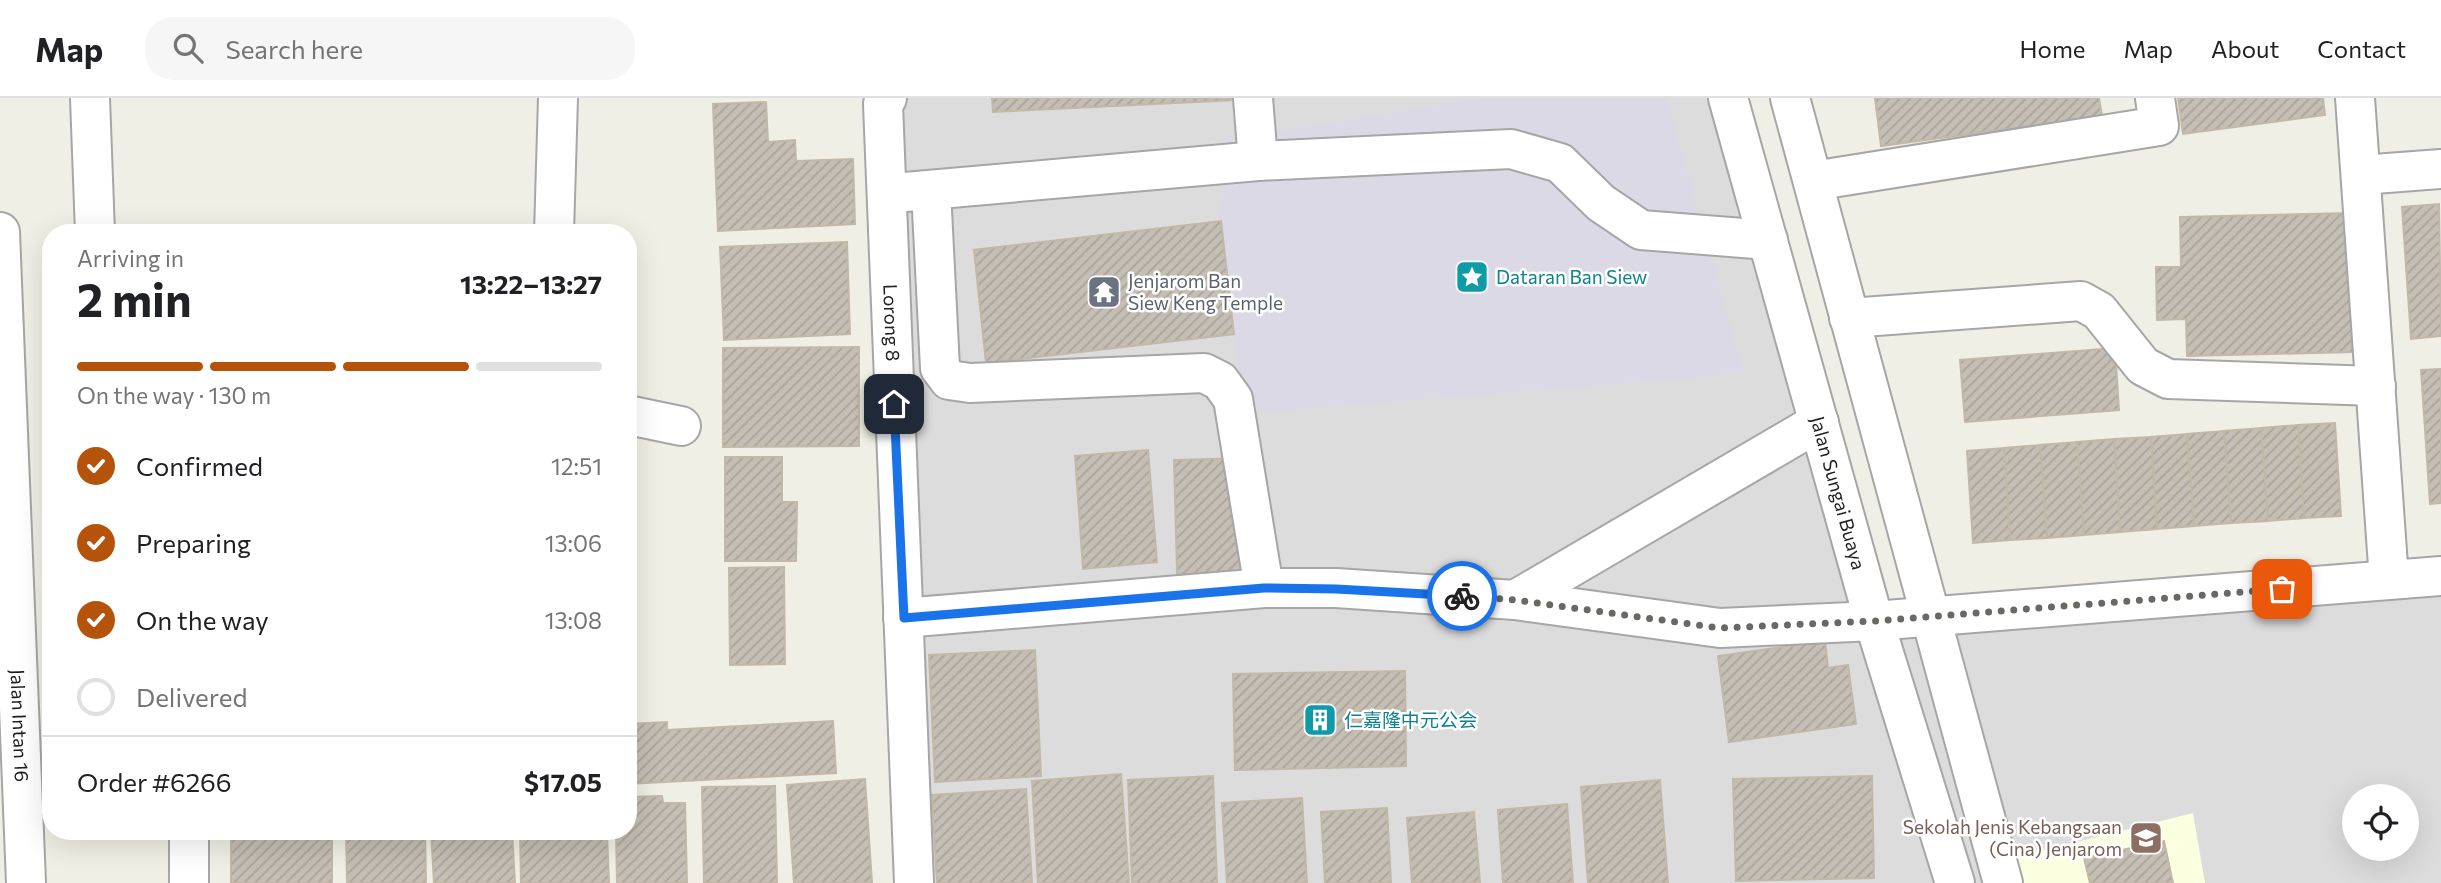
<!DOCTYPE html>
<meta charset="utf-8">
<style>
:root{--surface:#fff;--page:#f6f6f6;--text:#202124;--muted:#757577;--line:#e0e0e0;--accent:#b45309}
body{margin:0;font-family:Commissioner,"Noto Sans SC",sans-serif;background:var(--page);color:var(--text);height:100vh;display:flex;flex-direction:column;font-size:26px;white-space:nowrap}
*{box-sizing:border-box;margin:0}
p{font-size:23px;color:var(--muted)}
.icon{flex:none;width:38px;height:38px;fill:none;stroke:currentColor;stroke-width:2;stroke-linecap:round;stroke-linejoin:round}
.map{position:relative;flex:1;overflow:hidden}
.sheet{position:absolute;left:42px;top:126px;width:595px;height:616px;display:flex;flex-direction:column;background:var(--surface);border-radius:28px;box-shadow:0 7px 28px #0002}
.sheet>*{flex:none}
.tools{position:absolute;left:2342px;top:686px;display:grid;gap:14px}
.tools a{display:grid;place-items:center;width:77px;height:77px;border-radius:50%;background:var(--surface);box-shadow:0 7px 28px #0002;font-size:35px}
.pin{position:absolute;display:grid;place-items:center;width:60px;height:60px;color:#fff;margin:-30px;border-radius:14px;box-shadow:0 4px 10px #0006}
.courier{position:absolute;display:grid;place-items:center;width:70px;height:70px;margin:-35px;border:5px solid #1a73e8;border-radius:50%;background:#fff;color:#222;box-shadow:0 2px 9px #0007}
.head em{font-style:normal;font-weight:700}
.head div{display:flex;flex-direction:column-reverse}
.head{display:flex;align-items:center;justify-content:space-between;height:119px;padding:0 35px}
h1{font-size:46px;font-weight:700;line-height:52px}
.bar{display:grid;grid-template-columns:repeat(4,1fr);gap:10px 7px;align-content:center;height:84px;padding:0 35px}
.bar i{height:9px;border-radius:5px;background:var(--line)}
.bar .active{background:var(--accent)}
.bar p{grid-column:span 4}
.line{display:flex;align-items:center;gap:18px;padding:0 35px;border-top:2px solid var(--line)}
.line div{flex:1}
ol{padding:0 35px;list-style:none}
li{display:flex;align-items:center;gap:21px;height:77px}
li p{margin-inline-start:auto}
li .icon{padding:7px;border-radius:50%;background:var(--accent);color:#fff;stroke-width:4}
li:last-child{color:var(--muted)}
li i{width:38px;height:38px;border:4px solid var(--line);border-radius:50%}
header{display:flex;align-items:center;gap:42px;box-sizing:border-box;height:98px;padding:0 35px;background:var(--surface);border-bottom:2px solid var(--line)}
header strong{font-size:33px}
nav{display:flex;gap:38px;margin-inline-start:auto;font-size:24px}
.search{width:490px;height:63px;background:var(--page);display:flex;align-items:center;gap:18px;box-sizing:border-box;padding:0 24px;border-radius:28px;color:var(--muted);font-size:26px}
.map>svg:first-child{display:block}
</style>
<header>
<strong>Map</strong>
<div class="search"><svg class="icon" aria-label="search" viewBox="0 0 24 24"><circle cx="10" cy="10" r="6"/><path d="M15 15l6 6"/></svg>Search here</div>
<nav><a>Home</a><a>Map</a><a>About</a><a>Contact</a></nav>
</header>
<div class="map">
<svg width="2441" height="785" viewBox="0 0 2441 785">
<defs>
<pattern id="building-hatch" width="6" height="6" patternUnits="userSpaceOnUse" patternTransform="scale(1.75)"><rect width="6" height="6" fill="#c5beb4"/><path d="M-1 1l2-2M0 6l6-6M5 7l2-2" fill="none" stroke="#a9a39a"/></pattern>
</defs>
<rect width="100%" height="100%" fill="#f0efe5"/>
<path fill="#dddcdc" fill-rule="evenodd" d="M895 0H1728L1874 523 2441 479V785H914ZM2354 698H2406V751H2354Z"/>
<path fill="#f9ffdf" d="M2193 715 2205 785H2003L1997 764Z"/>
<path fill="#dcd9e6" d="M1482 0H1667L1744 276 1245 316 1221 123 1227 41Z"/>
<g fill="url(#building-hatch)" stroke="#c2b8a7" stroke-width="2">
<path d="M992 0H1236V2L993 14Z"/>
<path d="M1875 0H2099L2102 18 1881 48Z"/>
<path d="M2178 0H2323L2325 17 2183 36Z"/>
<path d="M766 4 768 44 795 42 796 63 853 61 855 126 718 133 713 6Z"/>
<path d="M2439 106 2441 238 2411 241 2402 109Z"/>
<path d="M2351 115 2354 254 2187 258 2186 221 2157 222 2156 169H2181L2180 119Z"/>
<path d="M1221 123 1234 236 986 265 974 152Z"/>
<path d="M847 144 850 236 724 242 720 149Z"/>
<path d="M859 249V348L723 349V250Z"/>
<path d="M2115 250 2119 312 1965 324 1960 262Z"/>
<path d="M2441 271V405L2430 406 2421 272Z"/>
<path d="M2335 325 2341 418 2304 420 2298 327Z"/>
<path d="M2298 327 2304 420 2268 423 2261 330Z"/>
<path d="M2261 330 2268 423 2231 425 2224 333Z"/>
<path d="M2224 333 2231 425 2194 428 2187 336Z"/>
<path d="M2187 336 2194 428 2157 431 2151 339Z"/>
<path d="M2151 339 2157 431 2120 434 2114 341Z"/>
<path d="M2114 341 2120 434 2084 437 2077 344Z"/>
<path d="M2077 344 2084 437 2047 440 2040 347Z"/>
<path d="M2040 347 2047 440 2010 442 2004 350Z"/>
<path d="M2004 350 2010 442 1973 445 1967 353Z"/>
<path d="M1148 352 1157 464 1083 471 1075 358Z"/>
<path d="M725 359H782V404H797L796 463H725Z"/>
<path d="M1247 360 1250 506 1178 508 1174 362Z"/>
<path d="M784 469 785 566 730 567 729 470Z"/>
<path d="M1825 543 1828 570 1848 567 1856 626 1729 644 1718 558Z"/>
<path d="M1035 552 1041 678 935 684 929 557Z"/>
<path d="M1405 573 1406 668 1235 672 1233 576Z"/>
<path d="M833 623 836 675 628 686V626L667 624V632Z"/>
<path d="M1121 676 1129 785H1038L1032 683Z"/>
<path d="M1213 678 1217 785H1132L1128 682Z"/>
<path d="M1872 678 1874 780 1736 783 1733 681Z"/>
<path d="M865 681 872 785H794L787 687Z"/>
<path d="M1660 682 1668 785H1588L1581 689Z"/>
<path d="M775 688 777 785H704L702 689Z"/>
<path d="M1026 691 1032 785H937L932 697Z"/>
<path d="M662 698 663 705H685L687 785H617L616 733H628V699Z"/>
<path d="M1302 700 1307 785H1227L1222 705Z"/>
<path d="M1567 706 1573 785H1503L1498 712Z"/>
<path d="M1387 710 1391 785H1325L1321 714Z"/>
<path d="M1474 714 1480 785H1412L1407 720Z"/>
<rect x="231" y="733" width="101" height="52"/>
<path d="M346 733H425L426 785H347Z"/>
<path d="M431 733H512L515 785H434Z"/>
<path d="M520 733H607L609 785H521Z"/>
<path d="M2164 743 2173 785H2090L2084 760Z"/>
</g>
<g fill="none" stroke-linecap="round" stroke-linejoin="round">
<defs>
<g id="minor">
<path d="M90 0 95 135"/>
<path id="s1" d="M887 0 883 6 914 785"/>
<path d="M1253 0 1258 63 1511 51 1560 65 1601 105 1641 132 1768 142"/>
<path id="s2" d="M1728 0 1874 523 1955 785"/>
<path d="M1790 0 2003 785"/>
<path d="M2355 0 2389 482"/>
<path d="M2361 77 2441 71"/>
<path d="M1813 83 2159 28 2155 0"/>
<path d="M931 92 940 270 949 282 970 285 1204 275 1220 283 1233 301 1264 490"/>
<path d="M905 94 1258 63"/>
<path id="s3" d="M0 134 26 785"/>
<path d="M554 135 558 0"/>
<path d="M1849 220 2081 203 2099 213 2143 268 2168 281 2376 288"/>
<path d="M628 317 681 328"/>
<path d="M1515 502 1819 324"/>
<path d="M903 520 1264 490H1336L1515 502 1720 530 1874 523 2441 478"/>
<path d="M189 733V785"/>
</g>
</defs>
<use href="#minor" stroke="#a6a6a6" stroke-width="42"/>
<use href="#minor" stroke="#fff" stroke-width="38"/>
</g>
<g fill="none" stroke-linecap="round" stroke-linejoin="round">
<path stroke="#686864" stroke-width="7" stroke-dasharray="0 12.6" d="M1462 498 1515 502 1720 530 1874 523 2282 491"/>
<path stroke="#1a73e8" stroke-width="9" d="M894 306 904 520 1264 490 1336 491 1462 498"/>
</g>
<defs>
<symbol id="sight-square" viewBox="-11 -11 22 22"><rect x="-9" y="-9" width="18" height="18" rx="4" fill="#0f9aa8" stroke="#fff"/><path d="M0-6L1.8-2.2L6-1.7L2.9 1.2L3.7 5.4L0 3.3L-3.7 5.4L-2.9 1.2L-6-1.7L-1.8-2.2Z" fill="#fff"/></symbol>
<symbol id="temple-square" viewBox="-11 -11 22 22"><rect x="-9" y="-9" width="18" height="18" rx="4" fill="#6b7280" stroke="#fff"/><path d="M0-6L5-2H3V0L6.5 2.5H4V6H1.5V3h-3V6H-4V2.5H-6.5L-3 0V-2H-5Z" fill="#fff"/></symbol>
<symbol id="building-square" viewBox="-11 -11 22 22"><rect x="-9" y="-9" width="18" height="18" rx="4" fill="#0f9aa8" stroke="#fff"/><path d="M-4-6H4V6H1V3H-1V6H-4ZM-2.5-4.3h1.7v1.8h-1.7ZM.8-4.3h1.7v1.8H.8ZM-2.5-1h1.7V.8h-1.7ZM.8-1h1.7V.8H.8Z" fill="#fff"/></symbol>
<symbol id="school-square" viewBox="-11 -11 22 22"><rect x="-9" y="-9" width="18" height="18" rx="4" fill="#8d6e63" stroke="#fff"/><path d="M0-5L7-2L0 1L-7-2ZM-4 1L0 2.5L4 1V4Q0 6-4 4Z" fill="#fff"/></symbol>
</defs>
<g fill-rule="evenodd">
<use href="#sight-square" x="1453" y="160" width="38" height="38"/>
<use href="#temple-square" x="1085" y="175" width="38" height="38"/>
<use href="#building-square" x="1301" y="603" width="38" height="38"/>
<use href="#school-square" x="2127" y="721" width="38" height="38"/>
</g>
<g text-anchor="middle" stroke-width="5" stroke-linejoin="round" paint-order="stroke">
<g font-size="19" fill="#0d838f" stroke="#fff" text-anchor="start">
<text x="1496" y="186">Dataran Ban Siew</text>
<text x="1344" y="629">仁嘉隆中元公会</text>
</g>
<g font-size="19" fill="#5b616d" stroke="#fff" text-anchor="start">
<text x="1128" y="190">Jenjarom Ban<tspan x="1128" dy="22">Siew Keng Temple</tspan></text>
</g>
<g font-size="19" fill="#1f1f1f" stroke="#fff">
<text dy="7" stroke="none"><textPath href="#s1" startOffset="226">Lorong 8</textPath></text>
<text dy="7" stroke="none"><textPath href="#s2" startOffset="410">Jalan Sungai Buaya</textPath></text>
<text dy="7" stroke="none"><textPath href="#s3" startOffset="494">Jalan Intan 16</textPath></text>
</g>
<g font-size="19" fill="#785e54" stroke="#fff" text-anchor="end">
<text x="2122" y="736">Sekolah Jenis Kebangsaan<tspan x="2122" dy="22">(Cina) Jenjarom</tspan></text>
</g>
</g>
</svg>
<div class="tools">
<a><svg class="icon" aria-label="locate" viewBox="0 0 24 24"><circle cx="12" cy="12" r="6"/><path d="M12 2v4M12 18v4M2 12h4M18 12h4"/></svg></a>
</div>
<div class="pin" style="left:2282px;top:491px;background:#ea580c"><svg class="icon" aria-label="bag" viewBox="0 0 24 24"><path d="M5 8h14l-1 12H6zM9 8a3 3 0 0 1 6 0"/></svg></div>
<div class="pin" style="left:894px;top:306px;background:#1f2937"><svg class="icon" aria-label="home" viewBox="0 0 24 24"><path d="M3 11l9-7 9 7M6 9v11h12V9"/></svg></div>
<div class="courier" style="left:1462px;top:498px"><svg class="icon" aria-label="bike" viewBox="0 0 24 24"><circle cx="6" cy="16" r="4"/><circle cx="18" cy="16" r="4"/><path d="M6 16l4-8h5l3 8M10 8l3 8H6M13 5h3"/></svg></div>
<section class="sheet">
<div class="head"><div><h1>2 min</h1><p>Arriving in</p></div><em>13:22–13:27</em></div>
<div class="bar"><i class="active"></i><i class="active"></i><i class="active"></i><i></i><p>On the way · 130 m</p></div>
<ol>
<li><svg class="icon" aria-label="check" viewBox="0 0 24 24"><path d="M5 12l5 5 9-10"/></svg>Confirmed<p>12:51</p></li>
<li><svg class="icon" aria-label="check" viewBox="0 0 24 24"><path d="M5 12l5 5 9-10"/></svg>Preparing<p>13:06</p></li>
<li><svg class="icon" aria-label="check" viewBox="0 0 24 24"><path d="M5 12l5 5 9-10"/></svg>On the way<p>13:08</p></li>
<li><i></i>Delivered</li>
</ol>
<div class="line" style="height:91px"><div>Order #6266</div><b>$17.05</b></div>
</section>
</div>
